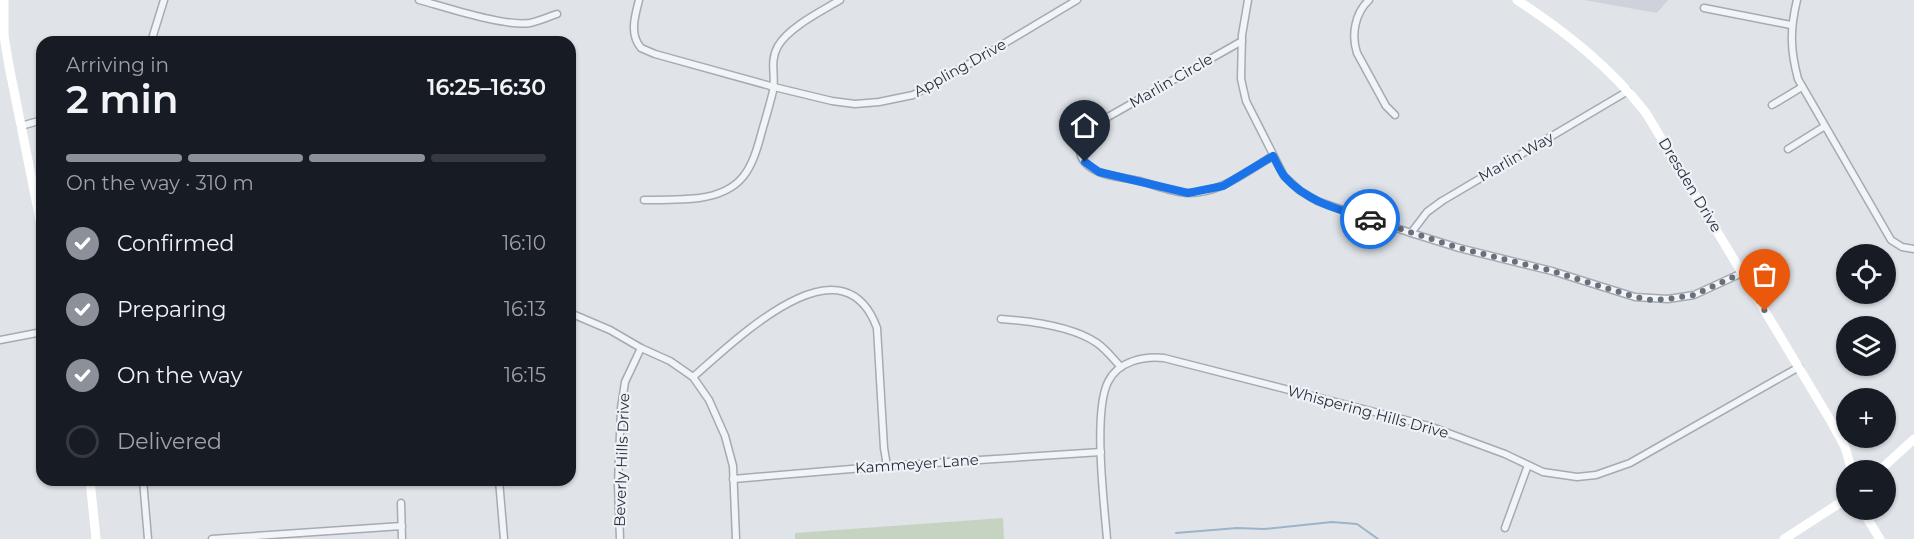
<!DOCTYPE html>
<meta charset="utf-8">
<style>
:root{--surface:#171b24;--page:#242831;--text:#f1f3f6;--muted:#9ea1a6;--line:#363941;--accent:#8c9099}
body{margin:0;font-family:Montserrat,sans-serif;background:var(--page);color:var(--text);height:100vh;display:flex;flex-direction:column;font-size:22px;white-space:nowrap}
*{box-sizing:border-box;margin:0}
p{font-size:20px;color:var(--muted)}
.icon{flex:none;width:33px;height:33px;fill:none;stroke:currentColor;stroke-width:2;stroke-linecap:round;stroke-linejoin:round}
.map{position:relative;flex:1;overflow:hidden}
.sheet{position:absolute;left:36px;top:36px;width:540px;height:450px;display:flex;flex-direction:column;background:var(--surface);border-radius:18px;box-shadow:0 2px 4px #0004}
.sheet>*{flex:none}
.tools{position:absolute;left:1836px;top:244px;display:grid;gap:12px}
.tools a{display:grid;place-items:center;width:60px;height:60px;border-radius:50%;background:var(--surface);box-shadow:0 2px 4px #0004;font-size:30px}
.pin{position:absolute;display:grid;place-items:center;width:51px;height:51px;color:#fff;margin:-62px -26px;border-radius:50% 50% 50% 0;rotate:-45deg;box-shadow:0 0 6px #0007}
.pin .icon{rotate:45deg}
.courier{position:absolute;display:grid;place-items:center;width:60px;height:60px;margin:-30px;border:4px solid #1a73e8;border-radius:50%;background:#fff;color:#222;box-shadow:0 2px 8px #0007}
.summary em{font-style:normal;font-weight:600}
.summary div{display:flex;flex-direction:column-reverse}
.summary{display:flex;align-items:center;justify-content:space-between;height:102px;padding:0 30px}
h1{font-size:39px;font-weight:600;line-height:45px}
.bar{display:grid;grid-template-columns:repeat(4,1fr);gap:9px 6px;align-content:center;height:72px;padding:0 30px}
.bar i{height:8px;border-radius:4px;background:var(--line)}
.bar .on{background:var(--accent)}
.bar p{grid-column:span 4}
ol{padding:0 30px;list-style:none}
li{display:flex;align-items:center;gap:18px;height:66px}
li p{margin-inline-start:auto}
li .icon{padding:6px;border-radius:50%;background:var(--accent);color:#fff;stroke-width:4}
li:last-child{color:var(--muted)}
li i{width:33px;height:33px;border:3px solid var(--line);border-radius:50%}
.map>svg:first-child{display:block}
</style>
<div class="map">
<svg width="1914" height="539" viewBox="0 0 1914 539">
<rect width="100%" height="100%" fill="#e0e4e9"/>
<path fill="#ced3db" d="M1584 0H1668L1657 13Z"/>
<path fill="#c6d3c1" d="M1003 518 1004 539H795V533Z"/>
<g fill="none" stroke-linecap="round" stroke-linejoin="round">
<path stroke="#9bb4c9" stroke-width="2" d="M1176 533 1237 528 1264 529 1332 522 1357 524 1378 539"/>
<defs>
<g id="street">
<path d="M419 0C445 7 505 27 530 23 539 21 548 17 557 14"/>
<path d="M639 0C635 16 629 34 641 48L655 54 774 87 832 101 855 104 879 102 913 95 985 55 1077 0"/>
<path d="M1248 0 1242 35 1241 79 1246 101 1284 176 1299 190 1317 201 1411 233 1459 248 1552 271 1635 297 1668 299 1694 295 1742 273"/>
<path d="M1369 0C1355 13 1351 35 1357 53L1386 106 1395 115"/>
<path d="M1797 0C1790 29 1790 49 1798 79L1891 240 1902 247 1914 249"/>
<path d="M1704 8 1791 25"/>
<path d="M1242 41 1099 122C1078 137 1070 159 1099 172 1111 177 1127 178 1140 181 1155 185 1174 193 1189 193 1221 193 1247 171 1273 156"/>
<path d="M151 42 164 0"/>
<path d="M1772 105 1802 87"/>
<path d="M21 126 42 120"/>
<path d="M1788 149 1825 126"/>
<path d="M644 200C662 200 681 200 699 198 743 192 752 169 762 131 766 117 770 104 773 91 776 75 769 62 778 46 789 27 822 11 840 0"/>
<path d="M1411 233 1427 212 1442 201 1628 91"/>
<path d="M570 313 610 330 641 348 670 361 693 377 709 400 725 436 733 466 736 539"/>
<path d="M1001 319C1030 321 1072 326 1097 343 1107 350 1113 359 1121 367"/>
<path d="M0 340 42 332"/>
<path d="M693 377C734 342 842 233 877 328L884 448 887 466"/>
<path d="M733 479 887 466 1101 452"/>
<path d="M143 480 148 539"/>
<path d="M499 480 504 539"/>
<path d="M401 503 402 539"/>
<path d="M1505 528 1528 465"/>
<path d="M212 539 402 526"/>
<path d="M620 539 618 485 621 408 625 382 641 348"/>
<path d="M1107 539C1104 503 1093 412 1108 382 1118 361 1144 356 1164 358L1429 426 1505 454 1543 472 1577 477 1596 475 1630 463 1799 367"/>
</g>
</defs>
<use href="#street" stroke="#a5abb3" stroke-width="9"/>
<use href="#street" stroke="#f2f4f7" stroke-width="6"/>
<g stroke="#fff" stroke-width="9">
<path d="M4 0V36L9 66 42 230"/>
<path d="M1517 0C1566 32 1610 67 1646 113L1832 423 1845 447 1852 471"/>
<path d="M1879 471 1914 439"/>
<path d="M90 480 96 539"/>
<path d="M1862 510 1880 539"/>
<path d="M1784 539 1846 499"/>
</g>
</g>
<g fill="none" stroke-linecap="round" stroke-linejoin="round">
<path stroke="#68707b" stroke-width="6" stroke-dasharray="0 10.8" d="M1370 219 1459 248 1552 271 1635 297 1652 300 1668 299 1694 295 1742 273 1765 311"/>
<path stroke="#1a73e8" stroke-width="8" d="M1085 162 1099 172 1188 193 1223 186 1273 156C1277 163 1280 171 1285 177 1307 202 1340 210 1370 219"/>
</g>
<g text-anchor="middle" stroke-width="4.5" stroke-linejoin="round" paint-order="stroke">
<g font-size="15" fill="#283240" stroke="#eff2f6">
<text transform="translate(960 68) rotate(-29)" y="5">Appling Drive</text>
<text transform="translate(1171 81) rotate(-30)" y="5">Marlin Circle</text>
<text transform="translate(1516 157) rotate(-30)" y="5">Marlin Way</text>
<text transform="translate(1690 185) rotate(59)" y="5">Dresden Drive</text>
<text transform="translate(1368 412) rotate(15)" y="5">Whispering Hills Drive</text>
<text transform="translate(622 460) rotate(-88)" y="5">Beverly Hills Drive</text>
<text transform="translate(917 464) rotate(-4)" y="5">Kammeyer Lane</text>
</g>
</g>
</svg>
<div class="tools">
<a><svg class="icon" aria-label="locate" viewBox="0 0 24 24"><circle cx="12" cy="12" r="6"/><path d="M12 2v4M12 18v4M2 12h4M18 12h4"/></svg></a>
<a><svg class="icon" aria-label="layers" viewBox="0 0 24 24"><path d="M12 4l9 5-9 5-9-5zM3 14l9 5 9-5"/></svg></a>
<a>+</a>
<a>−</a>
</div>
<div class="pin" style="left:1765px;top:311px;background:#ea580c"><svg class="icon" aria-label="bag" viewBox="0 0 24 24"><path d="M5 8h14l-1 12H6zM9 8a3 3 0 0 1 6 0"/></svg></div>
<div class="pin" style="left:1085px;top:162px;background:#1f2937"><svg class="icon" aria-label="home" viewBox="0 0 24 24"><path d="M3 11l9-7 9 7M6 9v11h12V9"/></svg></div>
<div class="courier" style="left:1370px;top:219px"><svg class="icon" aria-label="car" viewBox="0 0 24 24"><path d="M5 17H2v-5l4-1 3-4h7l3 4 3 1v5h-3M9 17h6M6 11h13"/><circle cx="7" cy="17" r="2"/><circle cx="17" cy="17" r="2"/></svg></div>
<section class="sheet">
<div class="summary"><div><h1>2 min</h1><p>Arriving in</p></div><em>16:25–16:30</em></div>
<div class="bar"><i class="on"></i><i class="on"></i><i class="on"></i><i></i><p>On the way · 310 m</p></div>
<ol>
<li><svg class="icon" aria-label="check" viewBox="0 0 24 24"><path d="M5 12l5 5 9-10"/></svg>Confirmed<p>16:10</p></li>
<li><svg class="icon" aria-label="check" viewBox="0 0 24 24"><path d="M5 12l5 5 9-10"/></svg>Preparing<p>16:13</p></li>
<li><svg class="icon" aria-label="check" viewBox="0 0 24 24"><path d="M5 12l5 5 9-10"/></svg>On the way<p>16:15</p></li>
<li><i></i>Delivered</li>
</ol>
</section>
</div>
